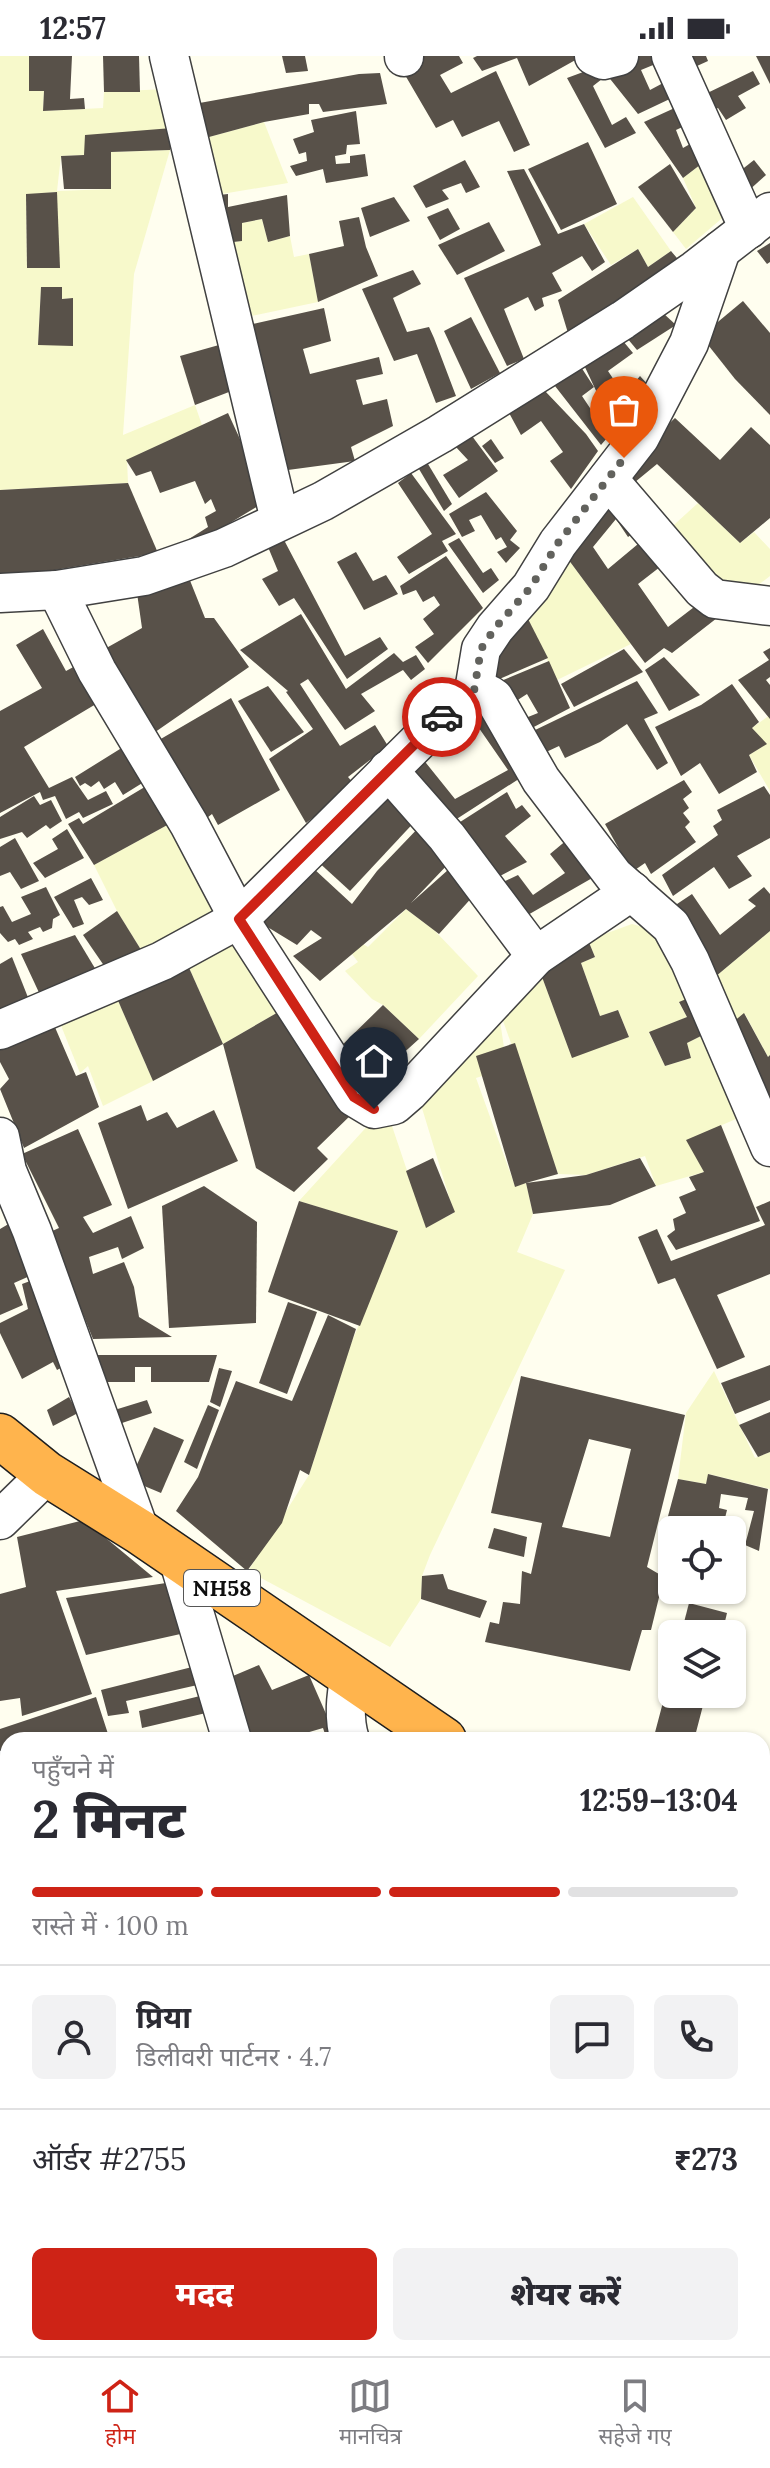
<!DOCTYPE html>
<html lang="hi">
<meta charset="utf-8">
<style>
:root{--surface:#fff;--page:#f2f2f3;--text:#2b2b33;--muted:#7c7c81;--line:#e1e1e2;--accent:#ce2316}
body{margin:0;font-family:Lora,"Noto Sans Devanagari",serif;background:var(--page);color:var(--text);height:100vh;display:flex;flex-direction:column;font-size:30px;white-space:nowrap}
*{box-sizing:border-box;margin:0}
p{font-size:26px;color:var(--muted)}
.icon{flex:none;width:44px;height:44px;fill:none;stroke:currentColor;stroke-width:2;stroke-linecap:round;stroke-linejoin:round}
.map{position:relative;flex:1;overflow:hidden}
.side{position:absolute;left:0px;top:1676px;width:770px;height:624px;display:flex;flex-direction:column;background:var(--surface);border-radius:24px 24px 0 0;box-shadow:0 2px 6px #0004}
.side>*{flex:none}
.fabs{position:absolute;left:658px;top:1460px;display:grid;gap:16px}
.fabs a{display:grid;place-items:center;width:88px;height:88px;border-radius:12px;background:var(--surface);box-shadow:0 2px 6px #0004;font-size:40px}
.pin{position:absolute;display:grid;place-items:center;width:68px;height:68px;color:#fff;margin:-82px -34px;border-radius:50% 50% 50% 0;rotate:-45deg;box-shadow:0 0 8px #0007}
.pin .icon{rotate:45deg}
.courier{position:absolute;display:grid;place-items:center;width:80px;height:80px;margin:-40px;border:6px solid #ce2316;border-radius:50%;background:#fff;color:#222;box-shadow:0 2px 10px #0007}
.head em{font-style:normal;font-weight:800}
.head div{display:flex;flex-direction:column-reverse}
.head{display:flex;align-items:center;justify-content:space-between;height:136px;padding:0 32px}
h1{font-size:52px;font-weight:800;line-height:60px}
.bar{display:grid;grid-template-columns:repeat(4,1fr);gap:12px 8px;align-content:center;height:96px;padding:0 32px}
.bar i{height:10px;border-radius:6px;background:var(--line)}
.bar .selected{background:var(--accent)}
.bar p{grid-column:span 4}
.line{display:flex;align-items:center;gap:20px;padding:0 32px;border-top:2px solid var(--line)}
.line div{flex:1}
.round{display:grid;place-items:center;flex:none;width:84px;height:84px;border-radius:12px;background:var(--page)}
.button{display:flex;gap:16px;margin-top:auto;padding:16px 32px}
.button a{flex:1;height:92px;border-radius:12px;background:var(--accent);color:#fff;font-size:32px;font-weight:800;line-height:92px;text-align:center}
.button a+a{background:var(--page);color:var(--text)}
.status{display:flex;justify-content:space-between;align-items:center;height:56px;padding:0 40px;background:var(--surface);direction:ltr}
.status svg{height:22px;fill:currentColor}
.tab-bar{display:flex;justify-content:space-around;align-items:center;height:112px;border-top:2px solid var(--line);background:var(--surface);font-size:22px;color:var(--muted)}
.tab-bar a{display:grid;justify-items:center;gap:4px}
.tab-bar .selected{color:var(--accent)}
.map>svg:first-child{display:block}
</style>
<div class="status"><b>12:57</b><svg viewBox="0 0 49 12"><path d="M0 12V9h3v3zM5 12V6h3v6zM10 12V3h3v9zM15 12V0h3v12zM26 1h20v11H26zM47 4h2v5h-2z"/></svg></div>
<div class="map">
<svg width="770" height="2300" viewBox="0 0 770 2300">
<rect width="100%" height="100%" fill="#fffeef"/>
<g fill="#f7f9cb" fill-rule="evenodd">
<path d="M0 0H29V35H44L43 55 103 52 104 36 165 33 172 72 84 99 61 100 57 135 111 133V96L170 94 134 218 123 379 195 349 202 369 127 404 128 427 0 434ZM56 136 59 212H27L26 139ZM41 231 62 243 73 242V289H38Z"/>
<path d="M264 66 288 127 210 140 198 84Z"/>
<path d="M709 102 727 158 686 193 673 176 696 152 683 122Z"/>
<path d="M633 141 671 195 648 211 638 193 611 209 584 168Z"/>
<path d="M262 163 268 186 290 180 294 201 309 198 318 246 237 263 216 188 242 185V167Z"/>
<path d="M698 447 740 487 754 476 770 493V520L727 553 665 477Z"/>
<path d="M568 503 631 588 557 624 525 557Z"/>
<path d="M770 659V735L749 699 766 688 752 672Z"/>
<path d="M171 767 219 854 143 897 117 855 94 809Z"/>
<path d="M406 853 434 874 478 920 419 983 383 949 372 943 345 915 358 906 352 898 363 888 368 891Z"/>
<path d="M632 868 661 876 691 941 679 947 687 961 649 977 665 1010 691 1002 687 987 705 978 743 1060 687 1084 704 1116 656 1130 645 1100 586 1119 558 1118 498 951 507 1012 476 1022 515 1130 526 1127 533 1158 517 1196 565 1214 430 1499 422 1520 421 1543 390 1591 248 1515 309 1419 350 1290 398 1176 299 1145 382 1054 402 1065 392 1070 426 1171 454 1157 414 1026 535 902 572 1001 629 981 618 954 600 960 581 907 595 901 588 884Z"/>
<path d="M770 875V999L768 1001 745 958 732 967 715 921Z"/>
<path d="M237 879 287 951 223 988 186 905Z"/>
<path d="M116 940 153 1025 103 1050 88 1010 80 1017 60 967Z"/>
<path d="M714 1315 755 1402 770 1396V1433L709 1418 706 1428 678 1423 686 1357Z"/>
</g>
<g fill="#cbefb3">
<path d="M572 2292H613L615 2300H575Z"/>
<path d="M650 2292H711L713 2296 701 2300H653Z"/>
</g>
<g fill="#585149" fill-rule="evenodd">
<path d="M29 0H72L70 43 84 42 85 53 43 55 44 35H29Z"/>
<path d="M103 0H139L140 36H104Z"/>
<path d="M282 0H305L308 15 286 17Z"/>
<path d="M420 0H459L463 7 440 19 451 37 496 15 530 89 514 96 499 65 462 81 453 64 436 72 398 7Z"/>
<path d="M477 0H578L579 2 529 30 517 2 482 15 473 2Z"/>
<path d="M631 0H653L658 7 641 14 650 34 665 26 674 41 638 58 603 14Z"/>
<path d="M678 0H706L708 5 686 15Z"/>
<path d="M756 0H770V28Z"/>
<path d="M594 12 602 23 593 30 612 69 626 61 636 77 605 92 567 22Z"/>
<path d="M753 15 760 28 738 40 746 52 726 64 718 52 707 58 699 41Z"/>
<path d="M380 17 387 48 323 56 319 48H309V58L264 66 198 84 194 48 359 18Z"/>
<path d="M679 50 693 66 676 74 683 92 697 84 709 102 683 122 644 66Z"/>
<path d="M356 55 360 88 347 89 346 98 335 100 336 108 350 107V100L365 98 368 120 326 127 323 113 296 120 290 110 307 105 306 96 299 98 293 83 314 76 311 64Z"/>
<path d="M172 72 170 94 111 96V133H64L61 100 84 99 85 79Z"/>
<path d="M588 86 617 148 561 174 528 113Z"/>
<path d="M465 104 480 131 466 137 461 127 442 134 449 143 426 152 413 130Z"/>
<path d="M754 104 766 119 747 136 735 119Z"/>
<path d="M670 108 696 152 673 176 638 131Z"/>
<path d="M524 113 558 178 584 168 605 206 592 215 582 200 552 217 562 235 542 242 544 250 535 255 528 241 504 253 524 303 507 310 464 222 541 189 507 115Z"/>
<path d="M57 136 60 212H27L26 138Z"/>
<path d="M228 138V151L287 139 290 180 268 186 262 163 242 167V185L216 188 210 140Z"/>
<path d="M394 141 410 165 370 181 361 152Z"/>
<path d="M448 152 460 173 440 184 427 161Z"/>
<path d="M359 161 366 191 378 220 318 246 309 198 344 190 339 165Z"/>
<path d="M489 166 505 195 457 219 438 189Z"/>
<path d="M770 187V206L767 208 757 195Z"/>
<path d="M638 193 648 211 671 195 682 208 571 287 558 244Z"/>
<path d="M413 214 421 228 393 242 407 276 429 271 434 282 456 340 436 347 417 298 394 305 362 233Z"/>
<path d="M41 231H62V243L73 242V290L38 289Z"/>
<path d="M743 245 770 277V359L735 323 701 280Z"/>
<path d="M324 252 331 285 303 293 310 318 379 301 383 318 356 324 363 349 387 343 393 370 351 391 355 405 273 416 239 271Z"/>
<path d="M663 257 676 269 637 294 627 282Z"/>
<path d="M471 261 500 317 471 333 444 275Z"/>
<path d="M623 285 633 297 608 315 620 333 626 327 629 333 640 320 651 332 627 359 604 335 598 339 584 309Z"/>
<path d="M226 287 242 331 195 349 180 300Z"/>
<path d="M581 311 594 331 582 340 594 358 609 343 624 362 601 389 555 330Z"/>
<path d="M545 335 586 378 598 395 571 433 550 405 563 396 541 365 521 379 508 355Z"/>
<path d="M228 357 268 444 177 499 173 493 208 471 205 461 216 455 211 443 205 448 195 425 160 437 151 415 136 420 126 404Z"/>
<path d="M675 362 720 404 751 371 770 389V462L740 487 657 408 629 431 614 419Z"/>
<path d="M472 380 498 415 459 442 443 419 468 404 455 390Z"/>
<path d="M491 383 504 402 495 407 482 390Z"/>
<path d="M425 403 452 448 444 455 416 408Z"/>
<path d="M411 417 456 478 442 485 448 495 409 518 397 501 432 478 398 427Z"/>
<path d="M128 427 158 497 0 523V434Z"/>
<path d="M612 430 642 471 628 481 616 463 593 491 608 513 650 478 669 504 638 528 668 571 702 545 717 562 672 597 664 592 645 607 568 503Z"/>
<path d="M486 436 517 475 510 484 520 492 506 507 497 496 507 491 501 481 496 484 481 459 469 464 475 475 462 481 449 458Z"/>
<path d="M459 482 483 517 491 512 499 524 483 537 448 488Z"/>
<path d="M284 484 345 600 380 581 388 593 347 623 294 542 279 550 262 523 278 515 268 491Z"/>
<path d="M356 496 373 525 386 519 398 538 364 554 337 506Z"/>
<path d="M446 500 483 552 428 607 415 591 434 578 423 563 440 549 434 540 423 546 416 534 403 539 400 530Z"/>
<path d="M189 522 205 562H214L249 611 148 681 101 595 142 572 137 537Z"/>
<path d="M525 557 548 602 497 624 482 595Z"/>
<path d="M301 558 346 633 394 597 403 606 416 599 425 613 411 624 403 614 361 638 375 655 345 674 308 623 300 628 340 690 375 669 388 690 348 721 355 729 306 767 269 703 313 673 286 636 288 635 240 594Z"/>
<path d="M43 573 66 615 79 608 101 645 24 691 49 732 72 721 88 744 106 735 113 748 83 762 79 756 66 763 55 740 43 744 40 736 0 757V655L42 632 16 589Z"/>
<path d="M770 592V621L766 624 770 629V663L738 624 769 604 763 596Z"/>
<path d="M624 593 643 616 574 651 561 628Z"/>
<path d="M664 601 700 639 669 655 645 614Z"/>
<path d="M549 605 570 652 530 673 523 663 538 657 527 638 513 647 501 625Z"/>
<path d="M637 625 658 657 644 663 668 707 657 714 627 668 600 686 565 702 559 690 544 697 533 675Z"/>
<path d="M732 628 759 666 752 672 767 688 749 699 757 716 719 738 700 707 681 720 655 671 701 649Z"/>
<path d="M268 630 304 676 271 696 238 645Z"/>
<path d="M231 642 280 734 218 769 212 758 203 765 159 684Z"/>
<path d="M485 652 528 717 452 766 407 711 422 702 455 743 508 714 472 662Z"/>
<path d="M128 688 152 721 123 739 115 726 104 733 99 725 91 731 85 727 80 730 75 721Z"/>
<path d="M684 724 692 736 683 743 689 752 683 757 690 766 685 771 696 786 651 818 645 807 632 816 605 768Z"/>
<path d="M148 729 171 767 94 809 68 768 79 762 83 768Z"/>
<path d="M386 729 420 760 350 835 315 803Z"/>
<path d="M764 730 770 739V782L737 800 752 820 729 833 714 811 673 840 662 819 718 779 713 770 722 764 717 754Z"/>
<path d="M507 736 516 753 522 749 531 760 505 780 527 806 500 820 457 768Z"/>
<path d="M34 740 40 749 51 744 62 765 50 773 46 769 27 782 22 776 0 783V761Z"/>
<path d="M423 767 451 805 411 847 458 805 475 838 439 878 406 853 320 925 293 900 322 882 311 874 297 889 256 864 313 812 352 848 377 815Z"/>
<path d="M67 773 84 802 45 822 33 807 58 793 52 783Z"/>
<path d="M15 782 39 825 21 833 10 816 0 820V791Z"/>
<path d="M568 783 594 821 526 860 503 826 518 819 533 839 565 817 550 798Z"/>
<path d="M91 822 103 844 89 849 82 841 74 844 84 868 73 872 54 841Z"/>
<path d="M46 831 60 859 53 863 52 872 43 876 40 871 28 876 33 883 19 889 15 883 8 886 0 877V851L3 850 12 866 31 858 21 841Z"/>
<path d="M764 831 770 838V875L715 921 674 850 692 838 720 879 756 850 748 844Z"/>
<path d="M117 855 143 897 109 917 83 879Z"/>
<path d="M75 879 99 919 42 943 21 898Z"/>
<path d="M588 884 595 901 581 907 600 960 618 954 629 981 572 1002 535 902Z"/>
<path d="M12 901 31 949 0 964V908Z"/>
<path d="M186 905 223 988 153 1025 116 940Z"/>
<path d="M691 941 705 978 687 987 691 1002 665 1010 649 976 687 961 679 946Z"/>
<path d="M383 949 419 983 378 1020 385 1026 369 1034 335 996Z"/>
<path d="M287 951 354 1056 317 1092 328 1103 294 1136 256 1112 223 988Z"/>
<path d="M744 957 768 1001 770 999V1054L732 967Z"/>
<path d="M54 969 76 1020 86 1016 99 1051 24 1092 0 1033 9 1023 0 1006V991Z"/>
<path d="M515 987 558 1118 526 1127 586 1119 640 1102 656 1130 610 1149 533 1158 526 1127 515 1131 476 1000Z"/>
<path d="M141 1049 147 1065 167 1056 177 1072 214 1054 238 1105 128 1153 98 1067Z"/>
<path d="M721 1069 760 1165 676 1194 667 1180 675 1174 673 1163 686 1157 679 1141 696 1134 689 1121 704 1116 686 1084Z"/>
<path d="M78 1073 112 1149 83 1161 93 1177 131 1160 144 1192 122 1203 118 1191 89 1201 93 1218 124 1206 134 1231 139 1261 172 1281 93 1283 50 1176 59 1172 22 1098Z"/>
<path d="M433 1102 455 1156 426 1172 406 1115Z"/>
<path d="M204 1130 257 1166 256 1267 169 1272 162 1150Z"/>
<path d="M299 1145 398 1175 360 1270 268 1236Z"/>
<path d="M770 1145V1218L717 1239 745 1301 717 1313 675 1222 658 1228 638 1181 657 1173 671 1205 765 1169 756 1151Z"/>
<path d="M17 1163 41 1215 14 1227 23 1249 0 1259V1173Z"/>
<path d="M41 1221 68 1308 57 1314 53 1306 22 1323 0 1277V1267L28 1253 22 1228Z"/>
<path d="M288 1246 317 1256 287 1338 259 1327Z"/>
<path d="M328 1259 356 1273 309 1419 300 1414 282 1467 247 1515 176 1455 198 1421 236 1325 292 1345Z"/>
<path d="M97 1299H217L209 1326H151V1311H135V1326H97Z"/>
<path d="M770 1309V1344L735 1358 721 1327Z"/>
<path d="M219 1312 232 1315 220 1351 210 1346Z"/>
<path d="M521 1320 685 1359 647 1511 664 1521 651 1574H642L630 1615 485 1586 490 1566 499 1568 503 1546 520 1548 522 1515 531 1518 542 1467 491 1457ZM589 1383 631 1393 610 1481 562 1471Z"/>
<path d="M69 1341 78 1357 53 1370 47 1354Z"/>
<path d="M147 1344 152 1357 113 1370 108 1356Z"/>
<path d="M208 1349 219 1354 197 1413 184 1406Z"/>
<path d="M770 1356V1396L758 1401 739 1369Z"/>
<path d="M154 1371 184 1384 161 1437 130 1424Z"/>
<path d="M708 1418 768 1433 759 1495 745 1489 754 1455 745 1454 748 1442 721 1438 719 1452 727 1454 722 1474H672V1492L660 1490 678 1423 706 1428Z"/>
<path d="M84 1464 153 1521 56 1535 92 1638 22 1660 20 1642 0 1645V1538L26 1531 17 1481Z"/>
<path d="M494 1472 527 1481 524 1501 488 1492Z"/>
<path d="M443 1518 448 1533 487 1545 480 1562 421 1543 422 1520Z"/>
<path d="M166 1527 185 1577 86 1599 66 1542Z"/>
<path d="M689 1547 727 1557 722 1578H681Z"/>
<path d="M259 1609 272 1634 309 1619 337 1683 327 1684 323 1672 306 1677 308 1684H232L214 1628Z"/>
<path d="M196 1610 202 1628 126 1645 129 1657 108 1660 101 1634Z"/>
<path d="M671 1616 672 1638H706L694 1684H653Z"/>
<path d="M200 1640 206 1657 142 1672 139 1655Z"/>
<path d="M96 1641 110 1684H8V1859L0 1862V1673Z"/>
<path d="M770 1726V1755L762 1757V1728Z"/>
<path d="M8 1944V2003L0 2006V1946Z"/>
<path d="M8 2024V2080L0 2083V2027Z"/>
<path d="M762 2129 770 2154V2177L762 2181Z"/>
<path d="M0 2210 8 2236V2254L0 2256Z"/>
<path d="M770 2212V2275L762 2270V2214Z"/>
<path d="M8 2277V2292H41L44 2300H0V2279Z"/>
<path d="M137 2292H140L142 2300H115Z"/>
<path d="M215 2292H309L312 2300H212L210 2294Z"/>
<path d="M317 2292H355L359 2300H320Z"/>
<path d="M360 2292H437L426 2300H364Z"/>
<path d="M516 2292H561L564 2300H540L537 2296 519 2300Z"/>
<path d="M615 2292H641L644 2300H618Z"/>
</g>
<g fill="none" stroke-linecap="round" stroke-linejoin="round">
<defs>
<g id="minor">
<path d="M169 0 280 464"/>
<path d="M404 0V1"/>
<path d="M594 0 603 4 619 0"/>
<path d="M671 0 749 173"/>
<path d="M608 423 702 533 715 543 770 550"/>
<path d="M57 534 97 615 189 768 239 863 354 1041 374 1053 394 1049 409 1036 536 900 632 835"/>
<path d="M0 537 57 534 144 520 224 492 323 445 440 378 623 264 695 214 770 156"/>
<path d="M474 635 481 593 495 572 531 531 558 487 640 381 689 287 721 194"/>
<path d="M388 714 447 781 536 900"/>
<path d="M0 974 162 905 239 863 459 645C472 636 480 631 494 642L541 724 614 820 671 870 690 905 770 1091"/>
<path d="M0 1081 7 1115 32 1175 140 1476"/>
<path d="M0 1464 47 1418"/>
<path d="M178 1502 232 1684"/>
<path d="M350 1684C343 1662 346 1640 350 1618"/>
<path d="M0 1714 8 1737"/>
<path d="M762 1939 766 2028 762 2032"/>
<path d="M766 2028 768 2111 770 2121"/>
<path d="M762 2199 770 2196"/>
<path d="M193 2292 196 2300"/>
<path d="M459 2292 460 2300"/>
<path d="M718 2292 722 2300"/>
</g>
<g id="highway">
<path d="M0 1380 47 1418 140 1476 444 1684"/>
<path d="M762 1864 770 1867"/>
</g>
</defs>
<use href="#minor" stroke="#414141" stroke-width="41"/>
<use href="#highway" stroke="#1f1f1f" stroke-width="47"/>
<use href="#minor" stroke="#fff" stroke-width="38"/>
<use href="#highway" stroke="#ffb44d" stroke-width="44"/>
</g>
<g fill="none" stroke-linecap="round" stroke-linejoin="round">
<path stroke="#62625d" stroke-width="8" stroke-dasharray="0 14.4" d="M442 661 459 645 474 635 481 593 495 572 531 531 558 487 624 402"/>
<path stroke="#ce2316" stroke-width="10" d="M374 1053 354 1041 239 863 442 661"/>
</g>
<g text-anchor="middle" stroke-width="8" stroke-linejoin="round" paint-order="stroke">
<rect fill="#fff" stroke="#565656" stroke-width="2" x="184" y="1514" width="76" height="36" rx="6"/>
<g font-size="22" font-weight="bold" fill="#0e0e0e">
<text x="222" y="1540">NH58</text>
</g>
</g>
</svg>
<div class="fabs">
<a><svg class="icon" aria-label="locate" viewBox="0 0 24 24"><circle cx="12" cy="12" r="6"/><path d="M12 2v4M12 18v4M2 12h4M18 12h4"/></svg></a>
<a><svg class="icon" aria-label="layers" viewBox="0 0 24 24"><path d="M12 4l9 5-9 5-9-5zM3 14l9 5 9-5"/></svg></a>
</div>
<div class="pin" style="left:624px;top:402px;background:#ea580c"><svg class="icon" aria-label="bag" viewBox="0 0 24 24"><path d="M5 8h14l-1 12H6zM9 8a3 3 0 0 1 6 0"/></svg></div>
<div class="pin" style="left:374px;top:1053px;background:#1f2937"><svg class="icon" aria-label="home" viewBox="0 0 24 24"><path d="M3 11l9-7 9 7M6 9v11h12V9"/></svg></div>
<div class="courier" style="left:442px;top:661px"><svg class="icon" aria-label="car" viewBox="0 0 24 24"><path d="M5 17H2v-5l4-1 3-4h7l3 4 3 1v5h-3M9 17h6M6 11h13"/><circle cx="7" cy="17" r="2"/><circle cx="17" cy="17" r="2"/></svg></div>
<section class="side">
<div class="head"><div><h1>2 मिनट</h1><p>पहुँचने में</p></div><em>12:59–13:04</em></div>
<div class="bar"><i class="selected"></i><i class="selected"></i><i class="selected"></i><i></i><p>रास्ते में · 100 m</p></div>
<div class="line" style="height:144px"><a class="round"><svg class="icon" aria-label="person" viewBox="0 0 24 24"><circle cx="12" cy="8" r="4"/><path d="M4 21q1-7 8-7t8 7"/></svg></a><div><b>प्रिया</b><p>डिलीवरी पार्टनर · 4.7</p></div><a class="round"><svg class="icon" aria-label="chat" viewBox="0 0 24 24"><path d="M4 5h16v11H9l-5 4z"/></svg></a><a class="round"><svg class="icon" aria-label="phone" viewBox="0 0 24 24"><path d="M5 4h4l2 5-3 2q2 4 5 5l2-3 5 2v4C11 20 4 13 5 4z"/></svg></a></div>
<div class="line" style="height:104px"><div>ऑर्डर #2755</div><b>₹273</b></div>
<div class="button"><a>मदद</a><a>शेयर करें</a></div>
</section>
</div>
<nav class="tab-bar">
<a class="selected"><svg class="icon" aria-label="home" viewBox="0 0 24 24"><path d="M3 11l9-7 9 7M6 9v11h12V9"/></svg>होम</a>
<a><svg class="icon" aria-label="map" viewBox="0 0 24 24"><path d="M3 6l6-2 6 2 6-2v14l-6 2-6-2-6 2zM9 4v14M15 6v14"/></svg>मानचित्र</a>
<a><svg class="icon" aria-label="saved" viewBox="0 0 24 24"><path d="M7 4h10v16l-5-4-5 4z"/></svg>सहेजे गए</a>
</nav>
